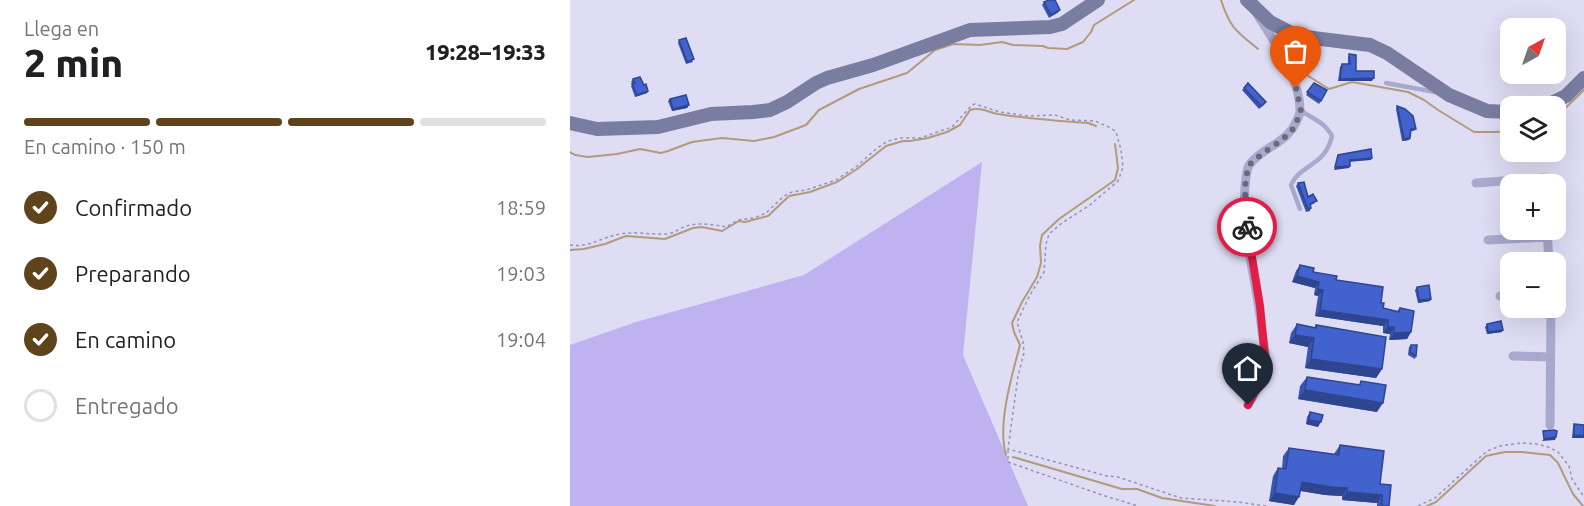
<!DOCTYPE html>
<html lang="es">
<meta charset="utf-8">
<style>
:root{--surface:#fff;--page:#f2f2f2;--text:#202124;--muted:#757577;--line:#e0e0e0;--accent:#5e431b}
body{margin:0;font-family:Ubuntu,sans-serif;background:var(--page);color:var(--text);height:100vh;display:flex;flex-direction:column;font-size:22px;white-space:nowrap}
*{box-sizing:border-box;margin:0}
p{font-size:20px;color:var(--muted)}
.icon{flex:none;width:33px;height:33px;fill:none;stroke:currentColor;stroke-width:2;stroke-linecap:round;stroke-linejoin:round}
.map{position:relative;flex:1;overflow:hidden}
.drawer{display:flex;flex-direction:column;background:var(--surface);width:570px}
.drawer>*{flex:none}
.needle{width:39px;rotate:40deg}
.tools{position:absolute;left:930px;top:18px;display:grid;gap:12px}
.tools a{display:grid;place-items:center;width:66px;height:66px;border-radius:12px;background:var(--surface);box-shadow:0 6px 24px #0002;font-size:30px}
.pin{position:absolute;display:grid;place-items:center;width:51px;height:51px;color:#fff;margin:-62px -26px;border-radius:50% 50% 50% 0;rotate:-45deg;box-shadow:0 0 6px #0007}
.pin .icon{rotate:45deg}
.courier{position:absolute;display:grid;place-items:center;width:60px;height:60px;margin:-30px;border:4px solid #e11d48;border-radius:50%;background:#fff;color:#222;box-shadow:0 2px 8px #0007}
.summary em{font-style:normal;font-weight:800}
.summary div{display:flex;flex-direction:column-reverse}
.summary{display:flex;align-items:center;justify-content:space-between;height:102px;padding:0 24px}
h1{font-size:39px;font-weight:800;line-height:45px}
.bar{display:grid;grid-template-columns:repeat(4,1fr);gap:9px 6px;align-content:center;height:72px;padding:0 24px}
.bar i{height:8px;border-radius:4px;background:var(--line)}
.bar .selected{background:var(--accent)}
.bar p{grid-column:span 4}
ol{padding:0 24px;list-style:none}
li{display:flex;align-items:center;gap:18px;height:66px}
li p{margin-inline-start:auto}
li .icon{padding:6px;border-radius:50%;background:var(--accent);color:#fff;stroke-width:4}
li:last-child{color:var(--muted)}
li i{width:33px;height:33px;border:3px solid var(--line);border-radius:50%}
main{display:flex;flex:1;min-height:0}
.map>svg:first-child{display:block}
</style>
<main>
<section class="drawer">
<div class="summary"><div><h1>2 min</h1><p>Llega en</p></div><em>19:28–19:33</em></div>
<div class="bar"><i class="selected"></i><i class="selected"></i><i class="selected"></i><i></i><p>En camino · 150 m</p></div>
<ol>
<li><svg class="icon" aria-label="check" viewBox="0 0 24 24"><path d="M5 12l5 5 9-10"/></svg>Confirmado<p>18:59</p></li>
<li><svg class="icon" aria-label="check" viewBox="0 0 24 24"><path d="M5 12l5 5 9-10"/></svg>Preparando<p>19:03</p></li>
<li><svg class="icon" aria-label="check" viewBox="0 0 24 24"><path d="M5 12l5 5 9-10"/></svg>En camino<p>19:04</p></li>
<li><i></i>Entregado</li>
</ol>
</section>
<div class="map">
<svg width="1014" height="506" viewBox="0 0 1014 506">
<rect width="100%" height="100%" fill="#dfddf4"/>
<path fill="#beb2f1" d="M412 162 393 355 458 506H0V345L66 322 234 275Z"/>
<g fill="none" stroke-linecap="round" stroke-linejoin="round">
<g stroke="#b39a7a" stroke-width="2">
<path d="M651 0C660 28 666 31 688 49"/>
<path d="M721 65 759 89 782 82 838 92 854 100 868 110 904 132H925L940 131"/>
<path d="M986 117 1014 90"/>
<path d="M0 152 5 155 18 157 47 154 70 149 91 153 98 151 122 142 129 141 152 138 184 141 204 137 236 125 249 110 289 89 337 73 365 50 383 44 410 45 432 42 443 45 473 46 478 48 497 49 513 42 521 32 524 25 564 0"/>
<path d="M0 250 14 249 35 244 56 236 95 239 123 228 132 227 152 231 169 221 175 222 198 216 219 196 240 192 267 182 287 169 316 146 333 141H340L358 138 377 132 390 125 400 110C410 107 418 112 428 114 458 119 488 121 518 123L526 126"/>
<path d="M436 455C427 425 442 375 450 345L444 332 442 323 452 302 467 277 471 263 470 246 472 235 489 219 545 180 548 168 545 144"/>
<path d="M443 457 552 489H567L592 498 645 506"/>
<path d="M857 506 866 502 916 456 935 452H951L980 455 988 463 1003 494 1013 506"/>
</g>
<g stroke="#9294b9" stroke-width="1.5" stroke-dasharray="3 3" stroke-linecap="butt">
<path d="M0 245C19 248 32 237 50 234 65 231 81 235 97 234 103 234 108 229 114 227 128 222 141 224 156 227L168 220 184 218 196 213 214 196 222 192 236 190 266 180 287 166 307 148 318 141 330 138H350L382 127 402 105 405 104 430 112 458 116 485 115 500 120 525 121 541 128 546 132 551 150 553 167 548 181 520 205 492 223 479 234 476 244 474 272 460 295 447 322 453 342 454 353 448 376 438 449 537 476 548 477 611 498 668 502 696 506"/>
<path d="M438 450V462L532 495 568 506"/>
<path d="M848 506 865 498 917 451 930 446 951 443 967 444 978 447 988 452 999 466 1002 479 1014 497"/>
</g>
<g stroke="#a8a9cd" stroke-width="4.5">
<path d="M816 83 865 92"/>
<path d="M730 209 721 185C730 164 755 167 762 136 755 123 743 118 731 111"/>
</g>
<g stroke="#a8a9cd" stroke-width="9">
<path d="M906 183 974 178V184"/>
<path d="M977 230 979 262"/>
<path d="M918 240 978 237"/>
<path d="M930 296 940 295"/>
<path d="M943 356 980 357"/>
<path d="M678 405C684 394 694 380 696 368 697 358 693 341 692 331 687 281 669 227 676 177 677 173 677 167 680 164 693 147 717 143 726 122 728 118 731 113 730 109 729 75 704 42 687 14"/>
<path d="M980 425 981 308"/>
</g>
<g stroke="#797ea1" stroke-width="14">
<path d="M677 0 700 22 727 36 800 45 817 53 879 95 917 111 940 112"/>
<path d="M975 106 996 96 1014 78"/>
<path d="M0 123 27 129 88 127 141 114 183 112 200 110 217 102 246 83 257 78 303 65 400 30 480 27 492 24 528 0"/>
</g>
</g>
<g fill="#3955b0">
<path d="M474 2 489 12 479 18 472 5Z"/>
<path d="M109 40 123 62 116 64 108 43Z"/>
<path d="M779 54 786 71 802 81H768L770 67 772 64H778V57Z"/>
<path d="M63 79 74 85 78 91 77 93 65 97 61 86 63 84 61 82Z"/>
<path d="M744 83 751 101 749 104 736 95Z"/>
<path d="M674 88 696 102 694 105 689 109 672 90Z"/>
<path d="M100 99 119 105 117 108 102 111 98 101Z"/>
<path d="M827 106 846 129 844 131H841L839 140 832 141 826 109Z"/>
<path d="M728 183 745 203 741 205 740 211 736 212 726 186Z"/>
<path d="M730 265 743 272 766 280 811 303 813 308 827 311 830 308 841 332 837 339 819 340 820 334 813 333V326L745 316 748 296 744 295 745 288 722 282 726 271Z"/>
<path d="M847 287 861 299 860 301 848 303 845 290Z"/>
<path d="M727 324 744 328 746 325 812 369 806 378 735 368 738 347 719 343 721 333Z"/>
<path d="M917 324 932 332 917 334 915 327Z"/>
<path d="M841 345 846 356 845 359 838 355 839 347Z"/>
<path d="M737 377 789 385 791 381 807 412 728 399 730 386Z"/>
<path d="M740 412 748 427 736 424 737 417Z"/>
<path d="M1004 424 1014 425V438H1002L1003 427Z"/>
<path d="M770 445 810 484 819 506H807V503L772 500V496L755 495 730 491 724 505 699 501 703 476 708 468 712 469 713 456 719 448 764 454Z"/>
</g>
<g fill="#2e4590">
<path d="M804 78 802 81H768L770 79Z"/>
<path d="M78 91 77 93 65 97 67 95Z"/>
<path d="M119 105 117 108 102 111 103 109Z"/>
<path d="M840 138 839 140 832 141 834 139Z"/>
<path d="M802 158 801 160 778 162 780 160Z"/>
<path d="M780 166 779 168 764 170 765 167Z"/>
<path d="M727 276 749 282 745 288 722 282Z"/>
<path d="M748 289 753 290 748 296 744 295Z"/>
<path d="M861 299 860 301 848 303 849 300Z"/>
<path d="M750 310 818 320 813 326 745 316Z"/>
<path d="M818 327H824L820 334 813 333Z"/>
<path d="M933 330 932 332 917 334 918 332Z"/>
<path d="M841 332 837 339 819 340 824 333Z"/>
<path d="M725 335 744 338 738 347 719 343Z"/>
<path d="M741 359 812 369 806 378 735 368Z"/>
<path d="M735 390 813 403 807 412 728 399Z"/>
<path d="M739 420 751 422 748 427 736 424Z"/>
<path d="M1004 435 1014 436V438H1002Z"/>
<path d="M986 437 985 440 972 441 974 439Z"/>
<path d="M732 482 777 488 772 496 755 495 726 490Z"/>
<path d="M777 492 812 495 807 503 772 500Z"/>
<path d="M705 493 729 497 724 505 699 501Z"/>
</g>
<g fill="#4263cd" stroke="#2e4590" stroke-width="1.5">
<path d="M479 0H485L490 10 481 15 474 2Z"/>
<path d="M116 38 124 59 117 62 109 40Z"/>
<path d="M779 54 786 55V71H804V78L770 79 772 64H780Z"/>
<path d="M70 77 74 85 76 84 78 91 67 95 62 84 65 83 63 79Z"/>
<path d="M678 83 696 102 691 106 674 88Z"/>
<path d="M744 83 757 90 751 101 737 92Z"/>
<path d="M116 95 119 105 103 109 100 99Z"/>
<path d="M827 106 835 109 843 116 846 129H841L840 138 834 139Z"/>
<path d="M801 149 802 158 780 160V166L765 167 768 155Z"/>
<path d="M734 182 738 197 743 194 747 201 740 204 741 208 738 209 728 183Z"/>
<path d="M730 265 744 268 743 272 767 276 766 280 813 287 811 303H814L813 308 829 312 830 308 844 311 841 332 824 333V327H818V320L750 310 753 290 748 289 749 282 727 276Z"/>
<path d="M859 285 861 299 849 300 847 287Z"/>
<path d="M931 321 933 330 918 332 917 324Z"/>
<path d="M727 324 746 328V325L816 337 812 369 741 359 744 338 725 335Z"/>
<path d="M841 345H847L846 356 840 352Z"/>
<path d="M737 377 790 385 791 381 816 385 813 403 735 390Z"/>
<path d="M740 412 753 415 751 422 739 420Z"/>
<path d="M1004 424 1014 425V436L1004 435Z"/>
<path d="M984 430 987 431 986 437 974 439 973 431Z"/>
<path d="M770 445 814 451 810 484 821 485 819 506H812V495L777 492V488L761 487 732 482 729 497 705 493 708 468 716 469 719 448 769 455Z"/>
</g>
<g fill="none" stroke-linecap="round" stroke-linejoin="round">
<path stroke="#696a7b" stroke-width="6" stroke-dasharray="0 10.8" d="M677 227 675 190 676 177 679 165 693 153 712 140 724 128 731 111 726 88"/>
<path stroke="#e11d48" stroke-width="8" d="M677 227 690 306 696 368 689 384 678 405"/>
</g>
</svg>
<div class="tools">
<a><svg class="needle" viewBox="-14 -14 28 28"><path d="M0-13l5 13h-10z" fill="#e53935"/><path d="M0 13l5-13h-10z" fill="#757577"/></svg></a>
<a><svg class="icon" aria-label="layers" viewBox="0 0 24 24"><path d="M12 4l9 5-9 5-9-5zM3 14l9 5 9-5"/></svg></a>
<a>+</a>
<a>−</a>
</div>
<div class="pin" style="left:726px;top:88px;background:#ea580c"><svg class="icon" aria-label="bag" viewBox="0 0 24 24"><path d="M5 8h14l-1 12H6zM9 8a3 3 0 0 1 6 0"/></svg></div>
<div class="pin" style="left:678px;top:405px;background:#1f2937"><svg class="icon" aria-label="home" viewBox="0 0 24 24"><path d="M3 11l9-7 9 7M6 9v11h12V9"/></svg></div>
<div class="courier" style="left:677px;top:227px"><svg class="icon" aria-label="bike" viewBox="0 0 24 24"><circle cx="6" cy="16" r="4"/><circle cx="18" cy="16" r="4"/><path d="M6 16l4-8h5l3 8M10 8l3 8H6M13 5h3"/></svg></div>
</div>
</main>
